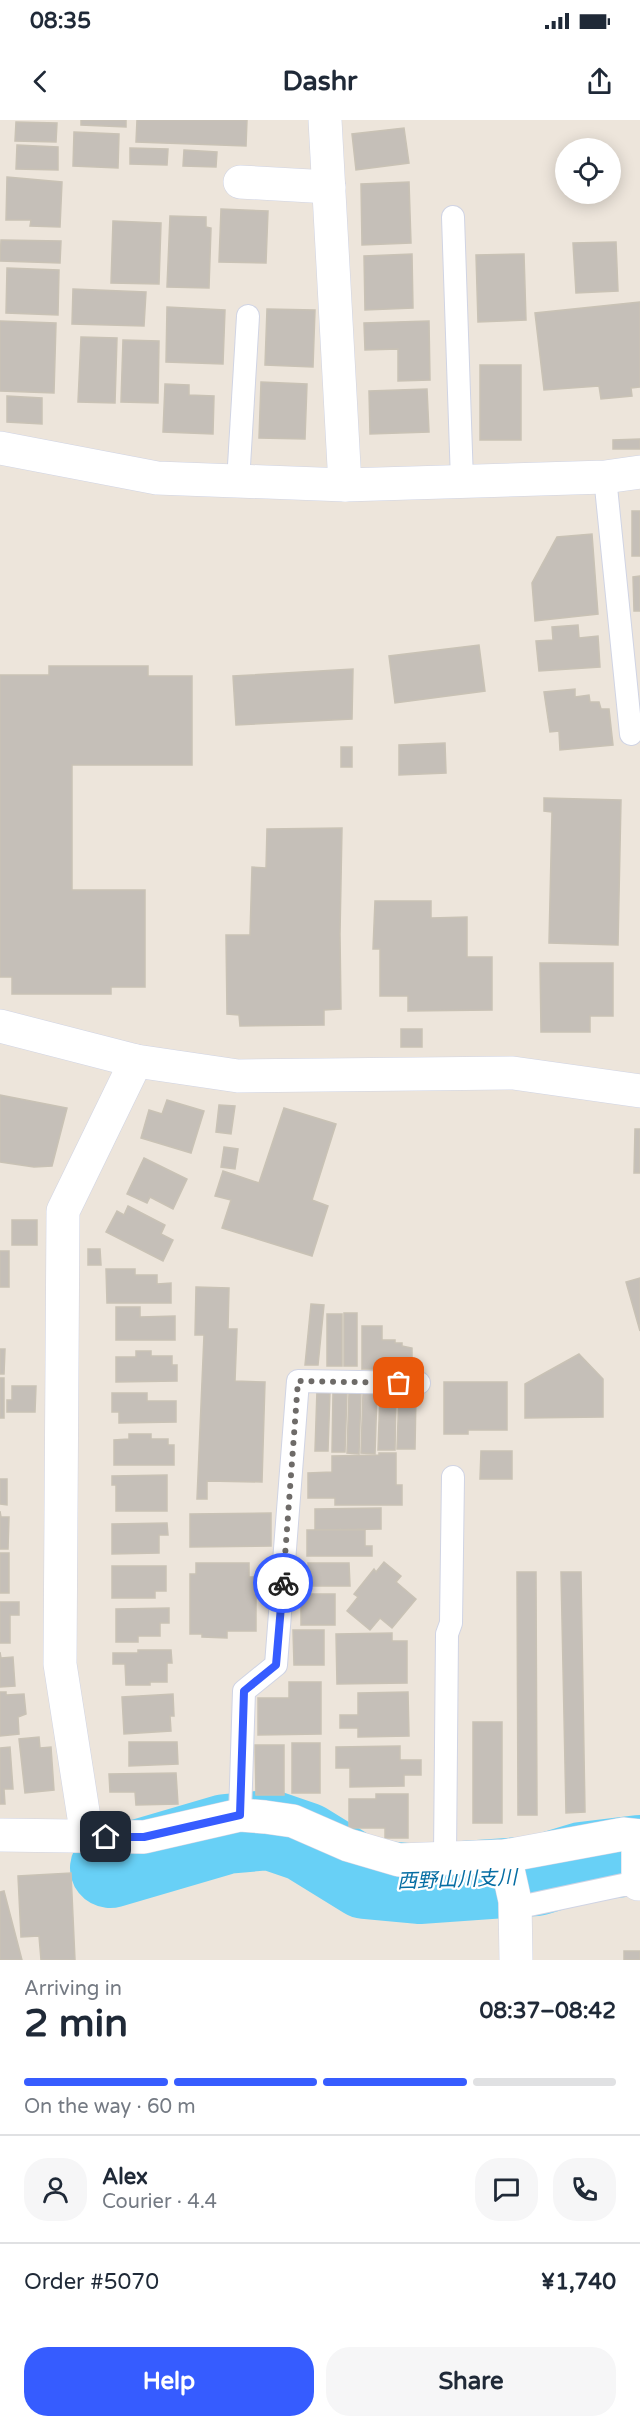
<!DOCTYPE html>
<meta charset="utf-8">
<style>
:root{--surface:#fff;--page:#f6f6f7;--text:#1f2937;--muted:#747a83;--line:#e0e1e3;--accent:#365cff}
body{margin:0;font-family:"Varela Round","Noto Sans JP",sans-serif;background:var(--page);color:var(--text);height:100vh;display:flex;flex-direction:column;font-size:22px;white-space:nowrap}
*{box-sizing:border-box;margin:0}
p{font-size:20px;color:var(--muted)}
.icon{flex:none;width:33px;height:33px;fill:none;stroke:currentColor;stroke-width:2;stroke-linecap:round;stroke-linejoin:round}
.map{position:relative;height:1840px;overflow:hidden}
.sheet{display:flex;flex-direction:column;background:var(--surface);flex:1}
.sheet>*{flex:none}
.controls{position:absolute;left:555px;top:18px;display:grid;gap:12px}
.controls a{display:grid;place-items:center;width:66px;height:66px;border-radius:50%;background:var(--surface);box-shadow:0 3px 15px #0003;font-size:30px}
.pin{position:absolute;display:grid;place-items:center;width:51px;height:51px;color:#fff;margin:-26px;border-radius:12px;box-shadow:0 3px 9px #0006}
.courier{position:absolute;display:grid;place-items:center;width:60px;height:60px;margin:-30px;border:4px solid #365cff;border-radius:50%;background:#fff;color:#222;box-shadow:0 2px 8px #0007}
.overview em{font-style:normal;font-weight:700}
.overview div{display:flex;flex-direction:column-reverse}
.overview{display:flex;align-items:center;justify-content:space-between;height:102px;padding:0 24px}
h1{font-size:39px;font-weight:700;line-height:45px}
.bar{display:grid;grid-template-columns:repeat(4,1fr);gap:9px 6px;align-content:center;height:72px;padding:0 24px}
.bar i{height:8px;border-radius:4px;background:var(--line)}
.bar .current{background:var(--accent)}
.bar p{grid-column:span 4}
.line{display:flex;align-items:center;gap:15px;padding:0 24px;border-top:2px solid var(--line)}
.line div{flex:1}
.round{display:grid;place-items:center;flex:none;width:63px;height:63px;border-radius:24px;background:var(--page)}
.button{display:flex;gap:12px;margin-top:auto;padding:12px 24px}
.button a{flex:1;height:69px;border-radius:24px;background:var(--accent);color:#fff;font-size:24px;font-weight:700;line-height:69px;text-align:center}
.button a+a{background:var(--page);color:var(--text)}
.status{display:flex;justify-content:space-between;align-items:center;height:42px;padding:0 30px;background:var(--surface);direction:ltr}
.status svg{height:16px;fill:currentColor}
header{display:flex;justify-content:space-between;align-items:center;height:78px;padding:0 24px;background:var(--surface);font-size:27px;font-weight:700}
.map>svg:first-child{display:block}
</style>
<div class="status"><b>08:35</b><svg viewBox="0 0 49 12"><path d="M0 12V9h3v3zM5 12V6h3v6zM10 12V3h3v9zM15 12V0h3v12zM26 1h20v11H26zM47 4h2v5h-2z"/></svg></div>
<header><svg class="icon" aria-label="back" viewBox="0 0 24 24"><path d="M15 5l-7 7 7 7"/></svg>Dashr<svg class="icon" aria-label="share" viewBox="0 0 24 24"><path d="M12 15V3M7 8l5-5 5 5M5 13v7h14v-7"/></svg></header>
<div class="map">
<svg width="640" height="1840" viewBox="0 0 640 1840">
<rect width="100%" height="100%" fill="#ede5db"/>
<g fill="none" stroke-linecap="round" stroke-linejoin="round">
<path stroke="#68d0f6" stroke-width="80" d="M110 1748 226 1714 270 1710 305 1722 365 1759 419 1764 536 1756 582 1742 640 1735"/>
</g>
<g fill="#c5bfb8" stroke="#c9c2b5" stroke-width="1.5">
<path d="M81 0H126V7L81 5Z"/>
<path d="M137 0H247L246 26 136 22Z"/>
<path d="M16 2 57 3 56 22 15 21Z"/>
<path d="M404 8 409 43 356 50 352 14Z"/>
<path d="M74 12 119 14 118 48 73 46Z"/>
<path d="M17 25 58 27V50L16 49Z"/>
<path d="M130 28 168 29 167 45 130 44Z"/>
<path d="M184 30 217 32 216 47 183 46Z"/>
<path d="M7 57 62 62 60 107 30 106 31 100H6Z"/>
<path d="M409 62 411 123 362 125 361 64Z"/>
<path d="M221 89 268 91 266 143 219 142Z"/>
<path d="M170 96 206 97V107L211 108 209 168 167 167Z"/>
<path d="M113 101 161 103 159 164 111 163Z"/>
<path d="M1 120 61 121 60 143 0 141Z"/>
<path d="M616 122 618 171 576 173 573 123Z"/>
<path d="M412 134 413 188 365 190 364 136Z"/>
<path d="M524 134 526 200 478 202 476 135Z"/>
<path d="M7 148 59 150 58 195 6 193Z"/>
<path d="M73 169 146 172 144 206 72 204Z"/>
<path d="M640 182V267L631 268 632 276 601 279 599 266 544 270 535 193Z"/>
<path d="M167 187 225 190 223 244 166 242Z"/>
<path d="M267 189 315 190 313 247 265 245Z"/>
<path d="M0 201 56 203 54 273 0 271Z"/>
<path d="M429 201 430 260 398 261V229L365 230 364 203Z"/>
<path d="M81 217 117 218 115 283 78 282Z"/>
<path d="M123 220 159 221 158 283 121 282Z"/>
<rect x="480" y="245" width="41" height="75"/>
<path d="M261 262 307 264 305 319 259 318Z"/>
<path d="M165 264 189 265V275L214 276 213 314 163 312Z"/>
<path d="M427 269 429 312 370 314 369 271Z"/>
<path d="M7 276 42 278V304L7 302Z"/>
<path d="M640 319V329H613V320Z"/>
<rect x="632" y="391" width="8" height="45"/>
<path d="M592 414 598 494 535 501 532 463 557 417Z"/>
<path d="M640 456V491H634L633 457Z"/>
<path d="M578 505 579 518 598 516 600 547 539 551 536 521 553 520 552 507Z"/>
<path d="M479 525 485 571 395 583 389 536Z"/>
<path d="M49 546H148V556H192V645H72V770H145V867H111V874H12V857H0V555H49Z"/>
<path d="M353 549 352 599 236 605 233 556Z"/>
<path d="M575 569V577L589 575 590 582H599L601 589H609L613 625 560 630 559 611 550 612 544 572Z"/>
<path d="M445 623 446 653 399 655V625Z"/>
<rect x="341" y="627" width="11" height="20"/>
<path d="M544 678 621 680 618 825 549 823 552 692 544 691Z"/>
<path d="M342 708 340 814 341 889 324 890V905L240 906 239 895 227 894 226 815H250L252 747 266 748 267 709Z"/>
<path d="M375 781H431V798L467 797V837H492V890L408 891V876H380V829H373Z"/>
<path d="M540 843H613V896H590V912H541Z"/>
<rect x="401" y="909" width="21" height="18"/>
<path d="M0 975 67 988 52 1046 34 1047 0 1042Z"/>
<path d="M167 980 204 991 191 1033 141 1018 149 990 162 994Z"/>
<path d="M219 985 235 986 231 1014 216 1012Z"/>
<path d="M284 988 336 1004 312 1080 328 1086 312 1136 222 1108 231 1080 215 1076 223 1051 259 1063Z"/>
<path d="M635 1009H640V1053H634Z"/>
<path d="M224 1027 238 1029 235 1049 221 1047Z"/>
<path d="M144 1038 187 1059 173 1089 150 1077 147 1083 127 1074Z"/>
<path d="M128 1086 165 1105 161 1114 173 1120 163 1141 106 1112 117 1091 124 1095Z"/>
<rect x="12" y="1100" width="25" height="25"/>
<path d="M88 1129H100L101 1145H88Z"/>
<rect x="0" y="1131" width="9" height="36"/>
<path d="M106 1149H135V1155H157V1164L171 1163V1183H107Z"/>
<path d="M640 1158V1211L626 1162Z"/>
<path d="M196 1167 229 1168 228 1209H237L235 1261 265 1262 262 1362 207 1361V1379H197L204 1215H195Z"/>
<path d="M311 1184 324 1185 318 1245H305Z"/>
<path d="M116 1187H140V1197L175 1196V1220H116Z"/>
<rect x="344" y="1193" width="13" height="53"/>
<rect x="327" y="1194" width="15" height="52"/>
<path d="M362 1206H382V1220H395V1223H402V1226L412 1228V1249H362Z"/>
<path d="M0 1229H5L4 1254H0Z"/>
<path d="M136 1231H151V1236H172V1245H177V1261L116 1262V1237H136Z"/>
<path d="M579 1234 603 1259V1297L525 1298V1264Z"/>
<rect x="0" y="1258" width="4" height="40"/>
<path d="M444 1262H507V1310H468V1314H444Z"/>
<path d="M12 1266H36L35 1292H7V1280H12Z"/>
<path d="M317 1270 330 1271 328 1331H315Z"/>
<path d="M112 1273H147V1281H176V1302L119 1303V1292H112Z"/>
<path d="M333 1273H347L345 1332H332Z"/>
<path d="M349 1273H361L359 1334 347 1333Z"/>
<path d="M363 1273H377L375 1334 361 1333Z"/>
<path d="M380 1273H396L395 1330H378Z"/>
<path d="M399 1273 416 1274 415 1329H397Z"/>
<path d="M129 1314H151V1319H168V1325H174V1345H114V1320L129 1319Z"/>
<path d="M481 1331H512V1359H480Z"/>
<path d="M379 1333H396V1365H402V1385H335V1378H308V1353L332 1352V1336L379 1335Z"/>
<path d="M167 1355V1391H116V1365H112V1356Z"/>
<path d="M0 1359H7V1385L0 1384Z"/>
<path d="M381 1388V1409L315 1410V1389Z"/>
<path d="M0 1391 1 1397H9L8 1429H0Z"/>
<path d="M271 1393V1426L190 1427V1394Z"/>
<path d="M167 1403 168 1415H159V1433L112 1434V1404Z"/>
<path d="M307 1410H365V1426H372V1436H307Z"/>
<rect x="0" y="1433" width="9" height="40"/>
<path d="M384 1442 401 1456 396 1462 416 1479 392 1508 380 1498 370 1510 347 1491 358 1477 354 1474 374 1449 376 1452Z"/>
<path d="M196 1443H249V1457H256V1511H227V1518L202 1517V1514H190V1454H196Z"/>
<path d="M308 1443H349L350 1466H309Z"/>
<path d="M112 1446H166V1471H155V1478H112Z"/>
<path d="M517 1452H536L537 1695H518Z"/>
<path d="M561 1452H581L585 1692 566 1693Z"/>
<rect x="301" y="1474" width="34" height="31"/>
<path d="M0 1482H19V1495H10V1523H0Z"/>
<path d="M169 1488V1503H160V1516H138V1522H116V1489Z"/>
<path d="M293 1510H324V1545H294Z"/>
<path d="M392 1513V1521H407V1563L337 1564 336 1514Z"/>
<path d="M138 1530H171L172 1543H167V1562H150V1565H126L125 1544H113V1533H138Z"/>
<path d="M0 1532 1 1538 13 1537 15 1566 0 1567Z"/>
<path d="M289 1562H321V1614L258 1615V1578H289Z"/>
<path d="M0 1572H6V1575L24 1574 26 1594 18 1597 19 1614 0 1616Z"/>
<path d="M408 1572 409 1616 358 1617V1608H340V1595H358V1573Z"/>
<path d="M173 1574 174 1596H170L171 1611 124 1614 122 1577Z"/>
<rect x="473" y="1602" width="29" height="101"/>
<path d="M39 1617 40 1628 51 1627 54 1670 25 1673 19 1619Z"/>
<path d="M129 1622H177L178 1644 129 1646Z"/>
<rect x="292" y="1623" width="28" height="50"/>
<path d="M255 1625H284V1675H256Z"/>
<path d="M400 1626V1640H421V1655H404V1666L350 1667V1648H336V1627Z"/>
<path d="M10 1627 13 1669H4L5 1684H0V1628Z"/>
<path d="M176 1653 178 1684 136 1685 135 1672H110L109 1654Z"/>
<path d="M376 1674H408V1718H385V1708H349V1679H376Z"/>
<path d="M71 1753 75 1840H41L39 1816 21 1817 18 1756Z"/>
<path d="M4 1771 22 1840H0V1772Z"/>
<rect x="624" y="1831" width="16" height="9"/>
</g>
<g fill="none" stroke-linecap="round" stroke-linejoin="round">
<defs>
<g id="service">
<path d="M453 97 462 361"/>
<path d="M605 357 631 614"/>
<path d="M238 362 248 196"/>
<path d="M240 1695 244 1571 276 1545 298 1261 419 1263"/>
<path d="M445 1737 447 1514 451 1503 453 1357"/>
<path d="M515 1788 623 1765H640"/>
</g>
<g id="minor">
<path d="M325 0 345 365"/>
<path d="M240 62 329 67"/>
<path d="M0 328 157 358 345 365 605 357 640 352"/>
<path d="M0 906 136 941 238 956 513 953 640 971"/>
<path d="M0 1715 144 1717 240 1695 265 1697 293 1701 348 1725 399 1740 505 1736 624 1714 640 1716"/>
<path d="M638 1716V1764"/>
<path d="M87 1717 60 1544 63 1091 136 941"/>
<path d="M505 1736 515 1781 516 1840"/>
</g>
</defs>
<use href="#service" stroke="#d0d4e4" stroke-width="24"/>
<use href="#minor" stroke="#d0d4e4" stroke-width="34"/>
<use href="#service" stroke="#fff" stroke-width="22"/>
<use href="#minor" stroke="#fff" stroke-width="33"/>
</g>
<g fill="none" stroke-linecap="round" stroke-linejoin="round">
<path stroke="#6e6b68" stroke-width="6" stroke-dasharray="0 10.8" d="M283 1463 298 1261 399 1263"/>
<path stroke="#365cff" stroke-width="8" d="M106 1717H144L240 1695 244 1571 276 1545 283 1463"/>
</g>
<g text-anchor="middle" stroke-width="4.5" stroke-linejoin="round" paint-order="stroke">
<g font-size="20" font-style="italic" fill="#056da3" stroke="#fff">
<text transform="translate(457 1759) rotate(-2)" y="7">西野山川支川</text>
</g>
</g>
</svg>
<div class="controls">
<a><svg class="icon" aria-label="locate" viewBox="0 0 24 24"><circle cx="12" cy="12" r="6"/><path d="M12 2v4M12 18v4M2 12h4M18 12h4"/></svg></a>
</div>
<div class="pin" style="left:399px;top:1263px;background:#ea580c"><svg class="icon" aria-label="bag" viewBox="0 0 24 24"><path d="M5 8h14l-1 12H6zM9 8a3 3 0 0 1 6 0"/></svg></div>
<div class="pin" style="left:106px;top:1717px;background:#1f2937"><svg class="icon" aria-label="home" viewBox="0 0 24 24"><path d="M3 11l9-7 9 7M6 9v11h12V9"/></svg></div>
<div class="courier" style="left:283px;top:1463px"><svg class="icon" aria-label="bike" viewBox="0 0 24 24"><circle cx="6" cy="16" r="4"/><circle cx="18" cy="16" r="4"/><path d="M6 16l4-8h5l3 8M10 8l3 8H6M13 5h3"/></svg></div>
</div>
<section class="sheet">
<div class="overview"><div><h1>2 min</h1><p>Arriving in</p></div><em>08:37–08:42</em></div>
<div class="bar"><i class="current"></i><i class="current"></i><i class="current"></i><i></i><p>On the way · 60 m</p></div>
<div class="line" style="height:108px"><a class="round"><svg class="icon" aria-label="person" viewBox="0 0 24 24"><circle cx="12" cy="8" r="4"/><path d="M4 21q1-7 8-7t8 7"/></svg></a><div><b>Alex</b><p>Courier · 4.4</p></div><a class="round"><svg class="icon" aria-label="chat" viewBox="0 0 24 24"><path d="M4 5h16v11H9l-5 4z"/></svg></a><a class="round"><svg class="icon" aria-label="phone" viewBox="0 0 24 24"><path d="M5 4h4l2 5-3 2q2 4 5 5l2-3 5 2v4C11 20 4 13 5 4z"/></svg></a></div>
<div class="line" style="height:78px"><div>Order #5070</div><b>¥1,740</b></div>
<div class="button"><a>Help</a><a>Share</a></div>
</section>
